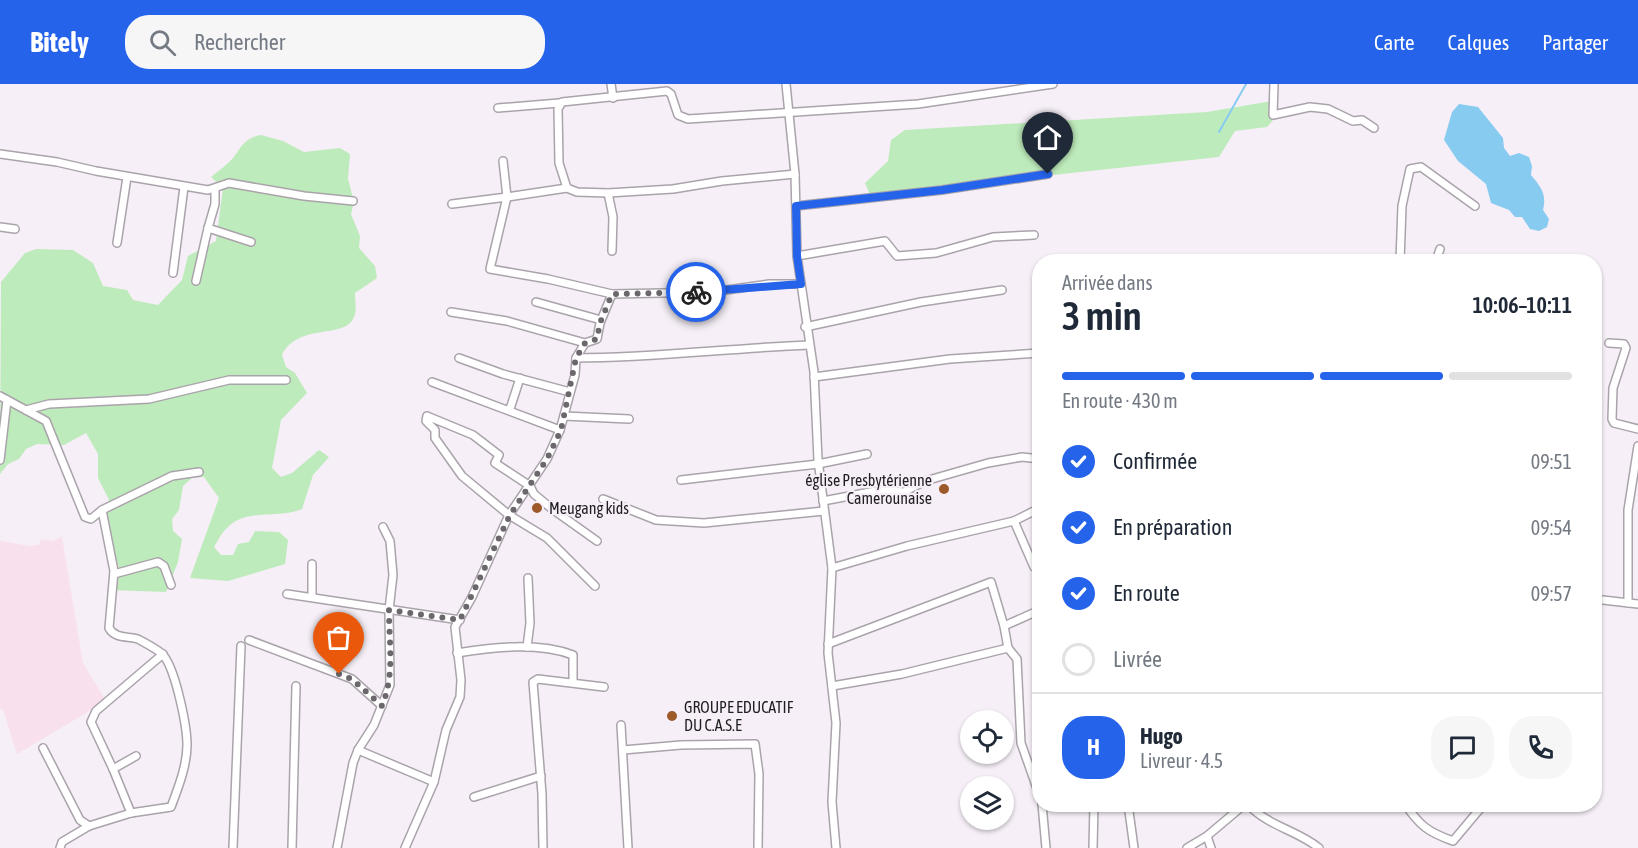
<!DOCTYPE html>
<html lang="fr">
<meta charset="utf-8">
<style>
:root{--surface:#fff;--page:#f6f6f7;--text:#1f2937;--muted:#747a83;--line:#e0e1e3;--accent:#2563eb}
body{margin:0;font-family:"Asap Condensed",sans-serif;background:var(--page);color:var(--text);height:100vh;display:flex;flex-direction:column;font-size:22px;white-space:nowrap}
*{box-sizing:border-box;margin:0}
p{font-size:20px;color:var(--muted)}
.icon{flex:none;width:33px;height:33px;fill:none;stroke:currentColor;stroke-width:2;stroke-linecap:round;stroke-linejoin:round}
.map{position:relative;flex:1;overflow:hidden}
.panel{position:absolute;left:1032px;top:170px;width:570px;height:558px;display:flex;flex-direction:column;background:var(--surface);border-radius:24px;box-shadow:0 2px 4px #0004}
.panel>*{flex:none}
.controls{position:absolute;left:960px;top:626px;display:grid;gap:12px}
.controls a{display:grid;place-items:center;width:54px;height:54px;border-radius:50%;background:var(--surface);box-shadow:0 2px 4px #0004;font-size:30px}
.pin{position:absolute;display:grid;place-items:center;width:51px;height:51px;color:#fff;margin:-62px -26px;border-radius:50% 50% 50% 0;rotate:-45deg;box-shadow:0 0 6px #0007}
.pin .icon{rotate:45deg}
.courier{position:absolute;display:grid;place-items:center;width:60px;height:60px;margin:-30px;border:4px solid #2563eb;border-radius:50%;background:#fff;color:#222;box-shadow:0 2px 8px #0007}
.summary em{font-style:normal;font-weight:600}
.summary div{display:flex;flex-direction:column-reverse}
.summary{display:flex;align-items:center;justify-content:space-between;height:102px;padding:0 30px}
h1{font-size:39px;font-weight:600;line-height:45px}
.bar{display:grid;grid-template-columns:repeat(4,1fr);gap:9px 6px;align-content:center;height:72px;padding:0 30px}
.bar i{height:8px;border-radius:4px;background:var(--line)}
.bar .selected{background:var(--accent)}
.bar p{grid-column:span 4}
.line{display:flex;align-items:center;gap:15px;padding:0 30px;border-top:2px solid var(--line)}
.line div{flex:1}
.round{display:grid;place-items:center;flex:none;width:63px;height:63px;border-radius:24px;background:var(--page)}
ol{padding:0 30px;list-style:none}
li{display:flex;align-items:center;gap:18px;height:66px}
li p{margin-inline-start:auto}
li .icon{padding:6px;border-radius:50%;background:var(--accent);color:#fff;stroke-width:4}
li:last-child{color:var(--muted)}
li i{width:33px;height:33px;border:3px solid var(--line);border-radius:50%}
header{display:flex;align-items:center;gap:36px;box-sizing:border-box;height:84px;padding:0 30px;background:var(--accent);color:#fff}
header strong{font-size:28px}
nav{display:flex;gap:33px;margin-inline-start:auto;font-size:21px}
.search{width:420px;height:54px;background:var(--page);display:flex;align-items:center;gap:15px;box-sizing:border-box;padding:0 21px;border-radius:24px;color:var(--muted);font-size:22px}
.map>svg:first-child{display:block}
</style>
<header>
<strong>Bitely</strong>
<div class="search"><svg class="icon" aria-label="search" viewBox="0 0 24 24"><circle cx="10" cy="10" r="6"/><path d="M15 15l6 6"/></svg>Rechercher</div>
<nav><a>Carte</a><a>Calques</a><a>Partager</a></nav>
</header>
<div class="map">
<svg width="1638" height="764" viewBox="0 0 1638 764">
<rect width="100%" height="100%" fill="#f6eff7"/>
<path fill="#f8e0ec" d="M62 453 83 579 106 617 17 670 3 625H0V457L30 462 39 461 41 455 52 457Z"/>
<g fill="#beebbb">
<path d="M1272 17 1274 35 1267 43 1235 47 1219 73 870 111 865 99 888 77 891 56 905 46 1207 28Z"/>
<path d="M261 51 283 57 304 68 340 64 350 70 348 95 354 118 351 130 360 152 359 164 375 182 377 194 355 209C355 216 357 227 354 233 345 256 298 238 282 271L286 283 295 289 307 309 281 336 272 384 281 393 292 389 319 366 329 373 313 391 302 425C280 435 247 424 228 443 222 448 218 456 214 463L221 471H233L238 460 249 458 255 447 279 448 288 456 285 480 228 497 190 494 219 414 204 393 192 394 183 402 179 426 172 435 173 447 182 455 178 478 166 508 108 506 119 483 101 439 109 416 98 394V370L86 349 64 361 37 360 26 365 19 375 8 380 0 390 1 198 25 169 36 165 73 166 93 179 103 202 127 206 133 216 158 221 182 196 188 172 216 157 223 104 211 93C218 87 227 81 233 74 242 62 244 54 261 51Z"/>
</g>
<path fill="#88cbf1" d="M1459 20 1478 23 1503 54 1504 64 1510 72 1519 69 1529 73 1532 82 1531 91C1541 103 1547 110 1543 126L1549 135 1547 143 1539 147 1530 145 1522 133H1515L1509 126 1491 119 1486 100 1458 77 1444 56 1452 28Z"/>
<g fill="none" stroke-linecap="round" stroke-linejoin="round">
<path stroke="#88cbf1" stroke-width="2" d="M1219 48 1246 0"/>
<defs>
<g id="minor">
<path d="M611 0 613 14"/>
<path d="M786 0 795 90 797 172 814 288 818 376 832 484 828 569 836 639 832 718 836 764"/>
<path d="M1274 0 1273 31 1310 23 1328 25 1353 37 1362 36 1374 44"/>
<path d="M498 24 559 19"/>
<path d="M0 70 57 78 96 87 208 106 229 99 304 112 353 117"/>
<path d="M503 77 507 113 567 104 577 108 608 109 673 105 722 97 795 90"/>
<path d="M567 104 559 79 558 25 562 18 667 7 671 10 678 31 688 35 918 20 1053 0"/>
<path d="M215 106V120L208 144 251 158"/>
<path d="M608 109 613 133 612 167"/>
<path d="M452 120 507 113 490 185 548 195 612 210 712 208 769 200H801"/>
<path d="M796 122 942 106 1048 90"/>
<path d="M0 143 15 145"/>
<path d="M117 159 127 93"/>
<path d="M797 172 885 157 897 172 936 169 993 153 1034 151"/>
<path d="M1400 177 1402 122 1410 85 1421 83 1475 122"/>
<path d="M1436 177 1440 165"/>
<path d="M173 189 184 103"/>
<path d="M196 197 208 144"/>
<path d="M536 218 601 236"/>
<path d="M451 228 507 237 585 259"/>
<path d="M805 243 921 218 1002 206"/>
<path d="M1609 259 1624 260 1626 264 1613 304 1612 335 1614 339 1638 345"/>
<path d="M459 274 503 290 570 308"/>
<path d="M576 274C654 274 731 264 809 261"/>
<path d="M814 293 950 275 1040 269"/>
<path d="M432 298 560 346"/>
<path d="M0 312 46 337 85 433 91 435 102 426 114 487 109 544C115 555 128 552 138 555 145 559 155 564 161 569 175 580 187 643 187 661 187 682 178 704 171 723L131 729 89 742 80 736 43 664"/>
<path d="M510 325 520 294"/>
<path d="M26 326 49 320 149 315 229 296H286"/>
<path d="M564 332 629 335"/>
<path d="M0 376 7 316"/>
<path d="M681 396 818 380 867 370"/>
<path d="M603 415 656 436 704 439 824 427"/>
<path d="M823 417 881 406 904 408 925 397 988 379 1022 373 1040 375"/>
<path d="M102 426 172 392 199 388"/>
<path d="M312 480V513"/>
<path d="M1034 483 1014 437 1040 424"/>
<path d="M832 484 907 462 1014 437"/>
<path d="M114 490 158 478 164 482 171 501"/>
<path d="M595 502 547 454 509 431 462 392 435 354V346L426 337 427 332 473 351 499 371 495 379 530 402 534 410 552 425 597 457"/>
<path d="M287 510 460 536"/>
<path d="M1594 515 1638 520"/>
<path d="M1628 519V426L1638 362"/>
<path d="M249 556 352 595 382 622"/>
<path d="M828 560 991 498 1004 542"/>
<path d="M527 563 530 539 528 494"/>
<path d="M1008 564 1004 542 1040 526"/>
<path d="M457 569C493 563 538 558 573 571V599"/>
<path d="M832 602 902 590 1008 564 1017 575 1021 659 1040 713"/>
<path d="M621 641 628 764"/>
<path d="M358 666 434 698"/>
<path d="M623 666 681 661 755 660 759 690 758 764"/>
<path d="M113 685 91 638 96 627 163 570"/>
<path d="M474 713 541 692"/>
<path d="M1042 720 1046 764"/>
<path d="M1128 720 1134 764"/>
<path d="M1248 720C1267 742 1297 746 1319 764"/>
<path d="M1405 720C1420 742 1428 748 1453 757L1484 720"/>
<path d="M131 729 113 685 136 672"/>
<path d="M1207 752 1211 764"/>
<path d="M60 764 62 758 89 742"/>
<path d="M233 764 241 562"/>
<path d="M292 764 296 602"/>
<path d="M337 764 353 679 358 666 374 641 390 601 389 526 393 491 390 457 383 443"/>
<path d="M405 764 434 698 446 646 460 613 461 596 455 543 472 513 509 431 547 375 560 346 575 291 576 274 585 259 597 255 600 239 612 210"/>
<path d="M543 764 542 710 533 598 538 595 604 603"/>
<path d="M1093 764 1094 720"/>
<path d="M1187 764 1207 752 1245 720"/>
</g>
</defs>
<use href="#minor" stroke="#aaa3ab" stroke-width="10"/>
<use href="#minor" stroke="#fff" stroke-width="7"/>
</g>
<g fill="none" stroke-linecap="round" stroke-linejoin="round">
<path stroke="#6b676c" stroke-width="6" stroke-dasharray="0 10.8" d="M339 590 352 595 382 622C395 590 389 560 389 526L460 536 510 431 547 375 561 346 576 274 585 259 597 255 600 239 612 210 696 208"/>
<path stroke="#2563eb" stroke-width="8" d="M696 208 801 200 797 172 796 122 942 106 1048 90"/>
</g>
<g fill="#9d592a" stroke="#f6eff7" stroke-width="2">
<circle cx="944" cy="405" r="6"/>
<circle cx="537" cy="424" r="6"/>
<circle cx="672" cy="632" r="6"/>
</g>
<g text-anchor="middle" stroke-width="4.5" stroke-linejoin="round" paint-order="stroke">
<g font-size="16" fill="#201e21" stroke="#f6eff7" text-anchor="start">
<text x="932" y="402" text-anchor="end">église Presbytérienne<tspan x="932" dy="18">Camerounaise</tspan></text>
<text x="549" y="430">Meugang kids</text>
<text x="684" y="629">GROUPE EDUCATIF<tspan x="684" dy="18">DU C.A.S.E</tspan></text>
</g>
</g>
</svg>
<div class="controls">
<a><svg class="icon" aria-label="locate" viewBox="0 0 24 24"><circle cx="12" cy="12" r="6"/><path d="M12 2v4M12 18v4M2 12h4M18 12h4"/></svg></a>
<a><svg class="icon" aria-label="layers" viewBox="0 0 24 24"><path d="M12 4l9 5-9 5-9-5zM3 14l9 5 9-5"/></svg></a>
</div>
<div class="pin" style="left:339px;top:590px;background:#ea580c"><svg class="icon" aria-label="bag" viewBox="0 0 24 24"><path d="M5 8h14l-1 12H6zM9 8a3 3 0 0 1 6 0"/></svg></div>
<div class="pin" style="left:1048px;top:90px;background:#1f2937"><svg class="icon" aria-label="home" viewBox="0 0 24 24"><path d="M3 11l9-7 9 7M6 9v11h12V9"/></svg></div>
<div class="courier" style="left:696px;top:208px"><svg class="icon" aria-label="bike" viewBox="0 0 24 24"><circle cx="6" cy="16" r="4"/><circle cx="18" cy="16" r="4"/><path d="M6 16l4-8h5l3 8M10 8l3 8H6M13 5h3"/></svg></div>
<section class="panel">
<div class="summary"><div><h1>3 min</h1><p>Arrivée dans</p></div><em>10:06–10:11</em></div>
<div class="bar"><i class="selected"></i><i class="selected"></i><i class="selected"></i><i></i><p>En route · 430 m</p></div>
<ol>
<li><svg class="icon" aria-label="check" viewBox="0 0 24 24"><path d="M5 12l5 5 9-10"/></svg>Confirmée<p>09:51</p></li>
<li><svg class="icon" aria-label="check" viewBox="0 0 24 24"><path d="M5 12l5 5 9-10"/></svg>En préparation<p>09:54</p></li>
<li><svg class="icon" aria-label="check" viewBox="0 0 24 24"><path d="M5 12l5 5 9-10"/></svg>En route<p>09:57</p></li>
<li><i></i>Livrée</li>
</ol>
<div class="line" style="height:108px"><b class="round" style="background:var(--accent);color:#fff">H</b><div><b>Hugo</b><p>Livreur · 4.5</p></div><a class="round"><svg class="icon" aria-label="chat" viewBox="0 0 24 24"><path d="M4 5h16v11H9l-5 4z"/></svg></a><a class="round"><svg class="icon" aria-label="phone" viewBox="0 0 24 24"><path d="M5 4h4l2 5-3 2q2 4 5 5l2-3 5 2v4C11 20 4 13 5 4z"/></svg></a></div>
</section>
</div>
